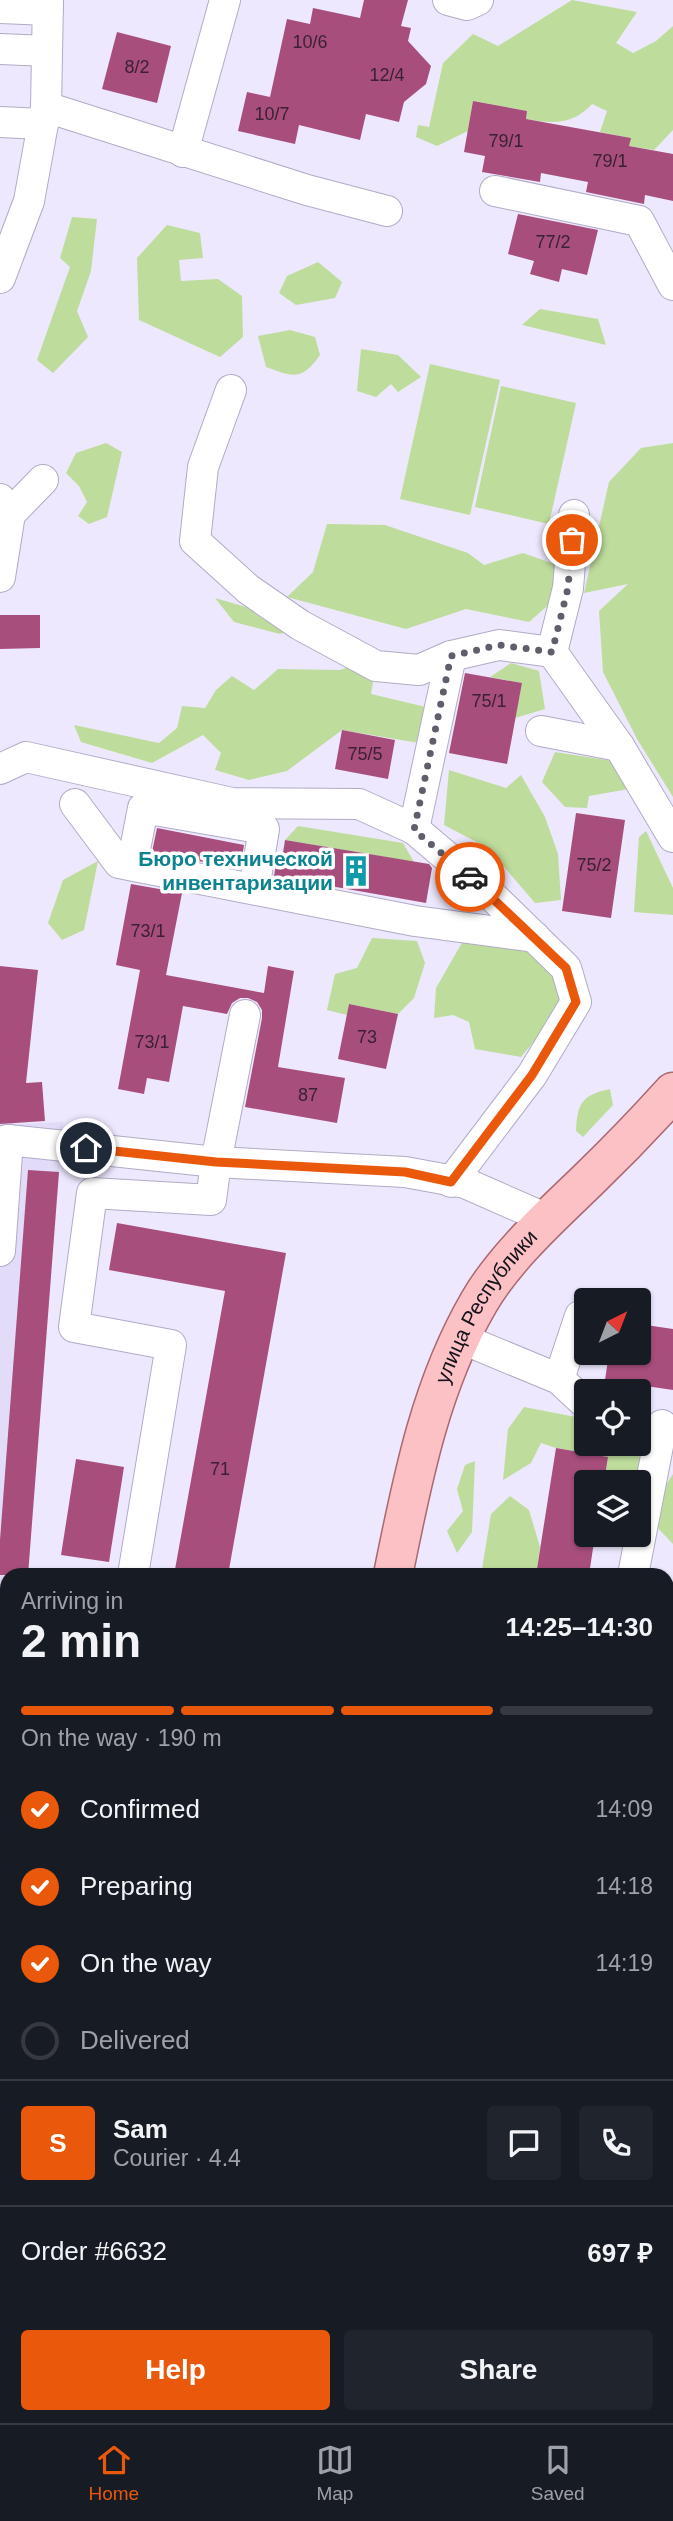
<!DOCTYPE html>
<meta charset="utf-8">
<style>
:root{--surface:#171b24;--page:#20242c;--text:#f1f3f6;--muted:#9ea1a6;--line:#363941;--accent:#ea580c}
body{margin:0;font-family:Helvetica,sans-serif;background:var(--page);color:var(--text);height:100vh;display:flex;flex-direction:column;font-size:26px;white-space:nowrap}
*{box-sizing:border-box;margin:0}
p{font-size:23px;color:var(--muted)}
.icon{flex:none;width:38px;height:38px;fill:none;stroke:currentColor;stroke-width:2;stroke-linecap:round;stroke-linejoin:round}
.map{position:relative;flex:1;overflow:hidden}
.details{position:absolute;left:0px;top:1568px;width:674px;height:856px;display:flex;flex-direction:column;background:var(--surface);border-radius:21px 21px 0 0;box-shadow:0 2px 5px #0004}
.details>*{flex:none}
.needle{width:46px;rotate:42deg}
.fabs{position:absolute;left:574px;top:1288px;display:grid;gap:14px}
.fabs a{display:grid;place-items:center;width:77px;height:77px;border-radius:7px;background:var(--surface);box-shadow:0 2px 5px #0004;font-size:35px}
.pin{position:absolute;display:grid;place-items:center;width:60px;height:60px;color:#fff;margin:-30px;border:4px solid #fff;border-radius:50%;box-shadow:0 2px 7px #0007}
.courier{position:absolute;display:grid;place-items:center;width:70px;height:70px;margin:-35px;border:5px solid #ea580c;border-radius:50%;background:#fff;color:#222;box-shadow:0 2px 9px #0007}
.overview em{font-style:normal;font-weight:700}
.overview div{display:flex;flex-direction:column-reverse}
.overview{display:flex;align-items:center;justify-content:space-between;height:119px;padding:0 21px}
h1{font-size:46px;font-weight:700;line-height:52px}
.bar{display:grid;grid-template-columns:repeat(4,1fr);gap:10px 7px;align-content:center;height:84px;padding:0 21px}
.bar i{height:9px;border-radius:5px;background:var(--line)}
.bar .active{background:var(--accent)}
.bar p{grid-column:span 4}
.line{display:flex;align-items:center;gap:18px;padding:0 21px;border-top:2px solid var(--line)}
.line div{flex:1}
.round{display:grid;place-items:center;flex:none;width:74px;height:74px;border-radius:7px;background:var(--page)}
ol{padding:0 21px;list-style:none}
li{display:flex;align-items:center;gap:21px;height:77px}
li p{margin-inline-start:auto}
li .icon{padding:7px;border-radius:50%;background:var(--accent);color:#fff;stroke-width:4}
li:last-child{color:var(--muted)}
li i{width:38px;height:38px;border:4px solid var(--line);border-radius:50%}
.primary-button{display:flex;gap:14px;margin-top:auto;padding:14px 21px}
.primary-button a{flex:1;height:80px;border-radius:7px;background:var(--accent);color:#fff;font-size:28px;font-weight:700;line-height:80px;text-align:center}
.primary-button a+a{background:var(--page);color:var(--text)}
.menu{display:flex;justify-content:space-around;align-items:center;height:98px;border-top:2px solid var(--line);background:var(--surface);font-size:19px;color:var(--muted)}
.menu a{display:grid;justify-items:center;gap:4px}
.menu .active{color:var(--accent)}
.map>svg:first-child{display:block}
</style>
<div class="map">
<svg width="673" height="2423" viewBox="0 0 673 2423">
<rect width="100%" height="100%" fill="#ede8fe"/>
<path fill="#e3dcf8" d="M12 1093 14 1124 63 1122 28 1575H7V1852L0 1938V1094Z"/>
<g fill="#bedd9c">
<path d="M572 0 637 12 616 43 633 53 656 41 673 26V130L654 150 629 146 630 138 600 132 607 111 592 104C573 125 553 124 526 119L527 111 473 101 468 131 437 146 416 137 418 125 429 127 443 63 473 34 498 46Z"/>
<path d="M72 217 97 219 91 271 77 311 88 337 53 373 37 360 70 267 60 258Z"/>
<path d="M167 225 200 233 203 258 179 260 181 281 218 279 242 296 243 337 220 357 139 320 137 258Z"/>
<path d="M318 262 342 282 335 298 296 305 279 293 287 276Z"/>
<path d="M540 309 598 319 606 345 522 325Z"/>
<path d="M290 330 315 337 320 355C302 381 293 377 266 367L258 336Z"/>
<path d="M361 349 398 355 421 377 398 392 391 384 376 397 357 391Z"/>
<path d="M430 364 500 380 470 515 400 499Z"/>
<path d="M501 386 576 403 549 524 475 507Z"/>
<path d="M106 443 122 452 107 517 89 524 78 516 87 502 79 486 66 473 76 453Z"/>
<path d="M673 443V797L637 739 603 672 599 611 628 584 584 593 609 482 641 448Z"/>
<path d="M327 524 385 525 468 553 484 565 523 553 560 566 553 601 529 622 466 609 406 629 287 597 313 572Z"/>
<path d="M215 598 304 624 280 634 234 622Z"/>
<path d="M377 658 371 694 426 707 419 743 342 730 287 771 249 780 215 770 221 753 203 735 152 763 81 742 74 725 159 743 177 728 182 706 205 708 216 690 232 676 254 690 278 669 340 670Z"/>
<path d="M511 663 539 671 545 709 515 718 522 683 490 677Z"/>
<path d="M555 752 613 761 629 789 589 796 587 808 565 807 542 782Z"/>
<path d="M449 770 506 788 521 775 545 817 558 854 561 900 535 903 488 848 444 825Z"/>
<path d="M298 826 403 843 414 862 285 840Z"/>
<path d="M646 831 673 888V915L634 912 639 837Z"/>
<path d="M98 861 84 930 62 940 48 923 63 880Z"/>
<path d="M372 938 417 941 425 963 414 998 398 1014 349 1004 347 1015 327 1010 335 974 357 968Z"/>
<path d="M463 941 532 949 558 974 566 1003 521 1057 475 1049 469 1022 453 1015 434 1018 436 988Z"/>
<path d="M610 1089 613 1105 583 1137 576 1131C577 1102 583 1095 610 1089Z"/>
<path d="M524 1407 586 1419V1444H632L644 1464 639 1482H604L608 1457 556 1448 541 1443 531 1463 503 1480 508 1429Z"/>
<path d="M475 1461 472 1532 457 1553 447 1531 463 1511 457 1489 465 1465Z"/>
<path d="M673 1474V1544L655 1525 663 1490Z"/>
<path d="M510 1496 529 1510 540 1547 536 1575H481L491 1514Z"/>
</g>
<g fill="#a84e7c">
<path d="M364 0H408L401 26 411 28 408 41 431 66 426 84 404 102 399 122 366 114 360 140 299 125 295 144 238 131 247 92 270 97 287 19 310 24 313 8 360 18Z"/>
<path d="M117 32 171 46 157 103 102 89Z"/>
<path d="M473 101 527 111 526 119 631 138 629 146 673 154V201L645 195 644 204 586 192 588 182 541 173 540 182 482 172 485 156 464 152Z"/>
<path d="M518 214 598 230 587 275 562 269 559 282 530 274 534 261 508 254Z"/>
<path d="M0 615H40V648L0 649Z"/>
<path d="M465 673 522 683 507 764 449 753Z"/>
<path d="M342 730 395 740 388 779 335 769Z"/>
<path d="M576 813 625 820 611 918 562 911Z"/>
<path d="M157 828 244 845 240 869 152 852Z"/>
<path d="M285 840 429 864 432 868 426 903 274 876 278 852 283 853Z"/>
<path d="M131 884 182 893 166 975 264 993 268 966 294 971 278 1067 345 1078 337 1123 245 1107 262 1018V1010L257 1002 248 998H240L232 1003 227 1014 183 1006 169 1082 147 1078 144 1094 118 1089 140 970 116 965Z"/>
<path d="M0 966 38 970 26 1083 42 1082 45 1121 0 1124Z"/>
<path d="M349 1004 398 1014 386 1069 338 1059Z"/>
<path d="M28 1170 59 1172 28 1575H0V1540Z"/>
<path d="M117 1223 286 1253 228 1575H174L225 1291 109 1270Z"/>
<path d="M639 1324 673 1329V1390L605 1380 609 1353H639Z"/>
<path d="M556 1448 608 1457 604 1482H586V1535H595L589 1575H536Z"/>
<path d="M76 1459 124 1467 109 1562 61 1555Z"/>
</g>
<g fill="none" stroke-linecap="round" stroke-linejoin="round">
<defs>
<g id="minor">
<path d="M448 0 467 5 478 0"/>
<path d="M0 8 48 10"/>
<path d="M0 49 47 51"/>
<path d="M46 107 307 190 387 211"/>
<path d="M0 122 43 124"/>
<path d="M183 152 225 0"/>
<path d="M495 191 639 221 673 285"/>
<path d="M0 278 29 201 46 107 48 0"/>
<path d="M231 390 203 467 195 541 248 589 300 625 376 666 419 670 451 656 499 645 552 652 619 746 673 837"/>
<path d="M0 499 10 514 0 577"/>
<path d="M10 514 43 480"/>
<path d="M552 652 568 588 574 515"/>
<path d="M541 731 619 746"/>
<path d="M0 769 26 757 232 803 359 804 414 829 485 889 566 968 576 1002 532 1075 451 1182"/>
<path d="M75 804 119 863 415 921 535 937"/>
<path d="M414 829 451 656"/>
<path d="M132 865 143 808 264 829 254 889"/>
<path d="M0 1142 8 1140 216 1162 405 1172 465 1183 547 1219"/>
<path d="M0 1251 8 1140"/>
<path d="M460 1338 559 1379 586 1404"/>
<path d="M559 1379 580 1316"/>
<path d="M133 1575 171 1345 74 1327 92 1193 211 1200 216 1162 245 1015"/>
<path d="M633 1575 662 1425"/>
<path d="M667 1627 673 1628"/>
<path d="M667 1773 673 1774"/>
<path d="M667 2190 673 2191"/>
<path d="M667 2328 673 2330"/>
<path d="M30 2417 65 2423"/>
<path d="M92 2423 94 2417"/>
</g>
<g id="major">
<path id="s1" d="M393 1575C412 1481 430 1386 479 1302 505 1257 551 1216 588 1180 618 1151 646 1122 673 1092"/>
<path d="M239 2423 240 2417"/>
</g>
</defs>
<use href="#minor" stroke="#b1abc5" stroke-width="32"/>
<use href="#major" stroke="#aa6871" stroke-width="41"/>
<use href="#minor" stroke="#fff" stroke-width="30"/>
<use href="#major" stroke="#fcc1c5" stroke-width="38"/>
</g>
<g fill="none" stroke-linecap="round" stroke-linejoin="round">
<path stroke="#615d6a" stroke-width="7" stroke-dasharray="0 12.6" d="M470 877 414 830 451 656 499 645 552 652 568 588 572 540"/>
<path stroke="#ea580c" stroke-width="9" d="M86 1148 216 1162 405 1172 451 1182 532 1075 576 1002 566 968 470 877"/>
</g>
<defs>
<symbol id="building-bare" viewBox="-9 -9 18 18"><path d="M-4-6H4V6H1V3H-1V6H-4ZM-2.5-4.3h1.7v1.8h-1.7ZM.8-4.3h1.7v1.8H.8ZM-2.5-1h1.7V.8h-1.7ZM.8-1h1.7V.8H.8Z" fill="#0f9aa8" stroke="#fff" stroke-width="2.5" paint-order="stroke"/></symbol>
</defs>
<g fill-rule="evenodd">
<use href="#building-bare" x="334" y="849" width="44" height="44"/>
</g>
<g text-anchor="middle" stroke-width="7" stroke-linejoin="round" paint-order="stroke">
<g font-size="18" fill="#3a2133">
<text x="310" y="48">10/6</text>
<text x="137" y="73">8/2</text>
<text x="387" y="81">12/4</text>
<text x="272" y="120">10/7</text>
<text x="506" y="147">79/1</text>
<text x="610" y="167">79/1</text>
<text x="553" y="248">77/2</text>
<text x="489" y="707">75/1</text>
<text x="365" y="760">75/5</text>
<text x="594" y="871">75/2</text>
<text x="148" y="937">73/1</text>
<text x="367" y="1043">73</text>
<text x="152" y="1048">73/1</text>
<text x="308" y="1101">87</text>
<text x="220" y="1475">71</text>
</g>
<g font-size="21" font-weight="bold" fill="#0d838f" stroke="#fff" text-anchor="end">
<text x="333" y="866">Бюро технической<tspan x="333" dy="24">инвентаризации</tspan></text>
</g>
<g font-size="21" fill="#15121b" stroke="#fff">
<text dy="7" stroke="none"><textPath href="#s1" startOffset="287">улица Республики</textPath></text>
</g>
</g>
</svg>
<div class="fabs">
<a><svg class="needle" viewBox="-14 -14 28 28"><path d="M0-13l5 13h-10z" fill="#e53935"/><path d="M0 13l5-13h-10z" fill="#9ea1a6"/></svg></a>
<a><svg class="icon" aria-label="locate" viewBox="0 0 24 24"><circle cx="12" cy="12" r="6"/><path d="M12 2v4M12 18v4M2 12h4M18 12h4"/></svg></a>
<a><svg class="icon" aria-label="layers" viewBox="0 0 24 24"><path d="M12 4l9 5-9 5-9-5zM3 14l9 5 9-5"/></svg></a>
</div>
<div class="pin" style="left:572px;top:540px;background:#ea580c"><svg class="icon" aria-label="bag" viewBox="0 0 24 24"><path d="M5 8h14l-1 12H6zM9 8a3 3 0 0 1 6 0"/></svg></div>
<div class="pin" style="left:86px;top:1148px;background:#1f2937"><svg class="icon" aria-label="home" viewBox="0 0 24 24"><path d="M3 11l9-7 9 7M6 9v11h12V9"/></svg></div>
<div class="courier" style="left:470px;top:877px"><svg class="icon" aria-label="car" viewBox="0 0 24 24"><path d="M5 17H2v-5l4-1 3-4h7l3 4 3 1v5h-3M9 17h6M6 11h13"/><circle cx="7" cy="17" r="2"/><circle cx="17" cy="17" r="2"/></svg></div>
<section class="details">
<div class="overview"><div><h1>2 min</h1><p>Arriving in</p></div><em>14:25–14:30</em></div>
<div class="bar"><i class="active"></i><i class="active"></i><i class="active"></i><i></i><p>On the way · 190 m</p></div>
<ol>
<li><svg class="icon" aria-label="check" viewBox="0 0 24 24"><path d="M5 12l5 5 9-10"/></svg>Confirmed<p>14:09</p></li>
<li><svg class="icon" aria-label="check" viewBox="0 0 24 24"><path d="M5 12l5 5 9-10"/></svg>Preparing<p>14:18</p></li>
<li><svg class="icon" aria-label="check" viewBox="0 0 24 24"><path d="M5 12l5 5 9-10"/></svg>On the way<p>14:19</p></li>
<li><i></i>Delivered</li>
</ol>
<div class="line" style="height:126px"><b class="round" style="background:var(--accent);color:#fff">S</b><div><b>Sam</b><p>Courier · 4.4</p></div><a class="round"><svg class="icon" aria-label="chat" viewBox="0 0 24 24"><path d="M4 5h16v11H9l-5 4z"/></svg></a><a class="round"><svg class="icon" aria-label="phone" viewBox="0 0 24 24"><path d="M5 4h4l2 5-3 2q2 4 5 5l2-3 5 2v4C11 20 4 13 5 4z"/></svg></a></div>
<div class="line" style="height:91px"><div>Order #6632</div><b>697 ₽</b></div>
<div class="primary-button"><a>Help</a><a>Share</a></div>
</section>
</div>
<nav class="menu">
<a class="active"><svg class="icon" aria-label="home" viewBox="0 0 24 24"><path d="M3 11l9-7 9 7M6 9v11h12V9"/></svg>Home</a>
<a><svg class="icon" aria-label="map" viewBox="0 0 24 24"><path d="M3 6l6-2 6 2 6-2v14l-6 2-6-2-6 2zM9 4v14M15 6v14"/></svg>Map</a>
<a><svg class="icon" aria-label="saved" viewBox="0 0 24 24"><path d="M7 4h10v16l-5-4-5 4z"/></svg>Saved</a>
</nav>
